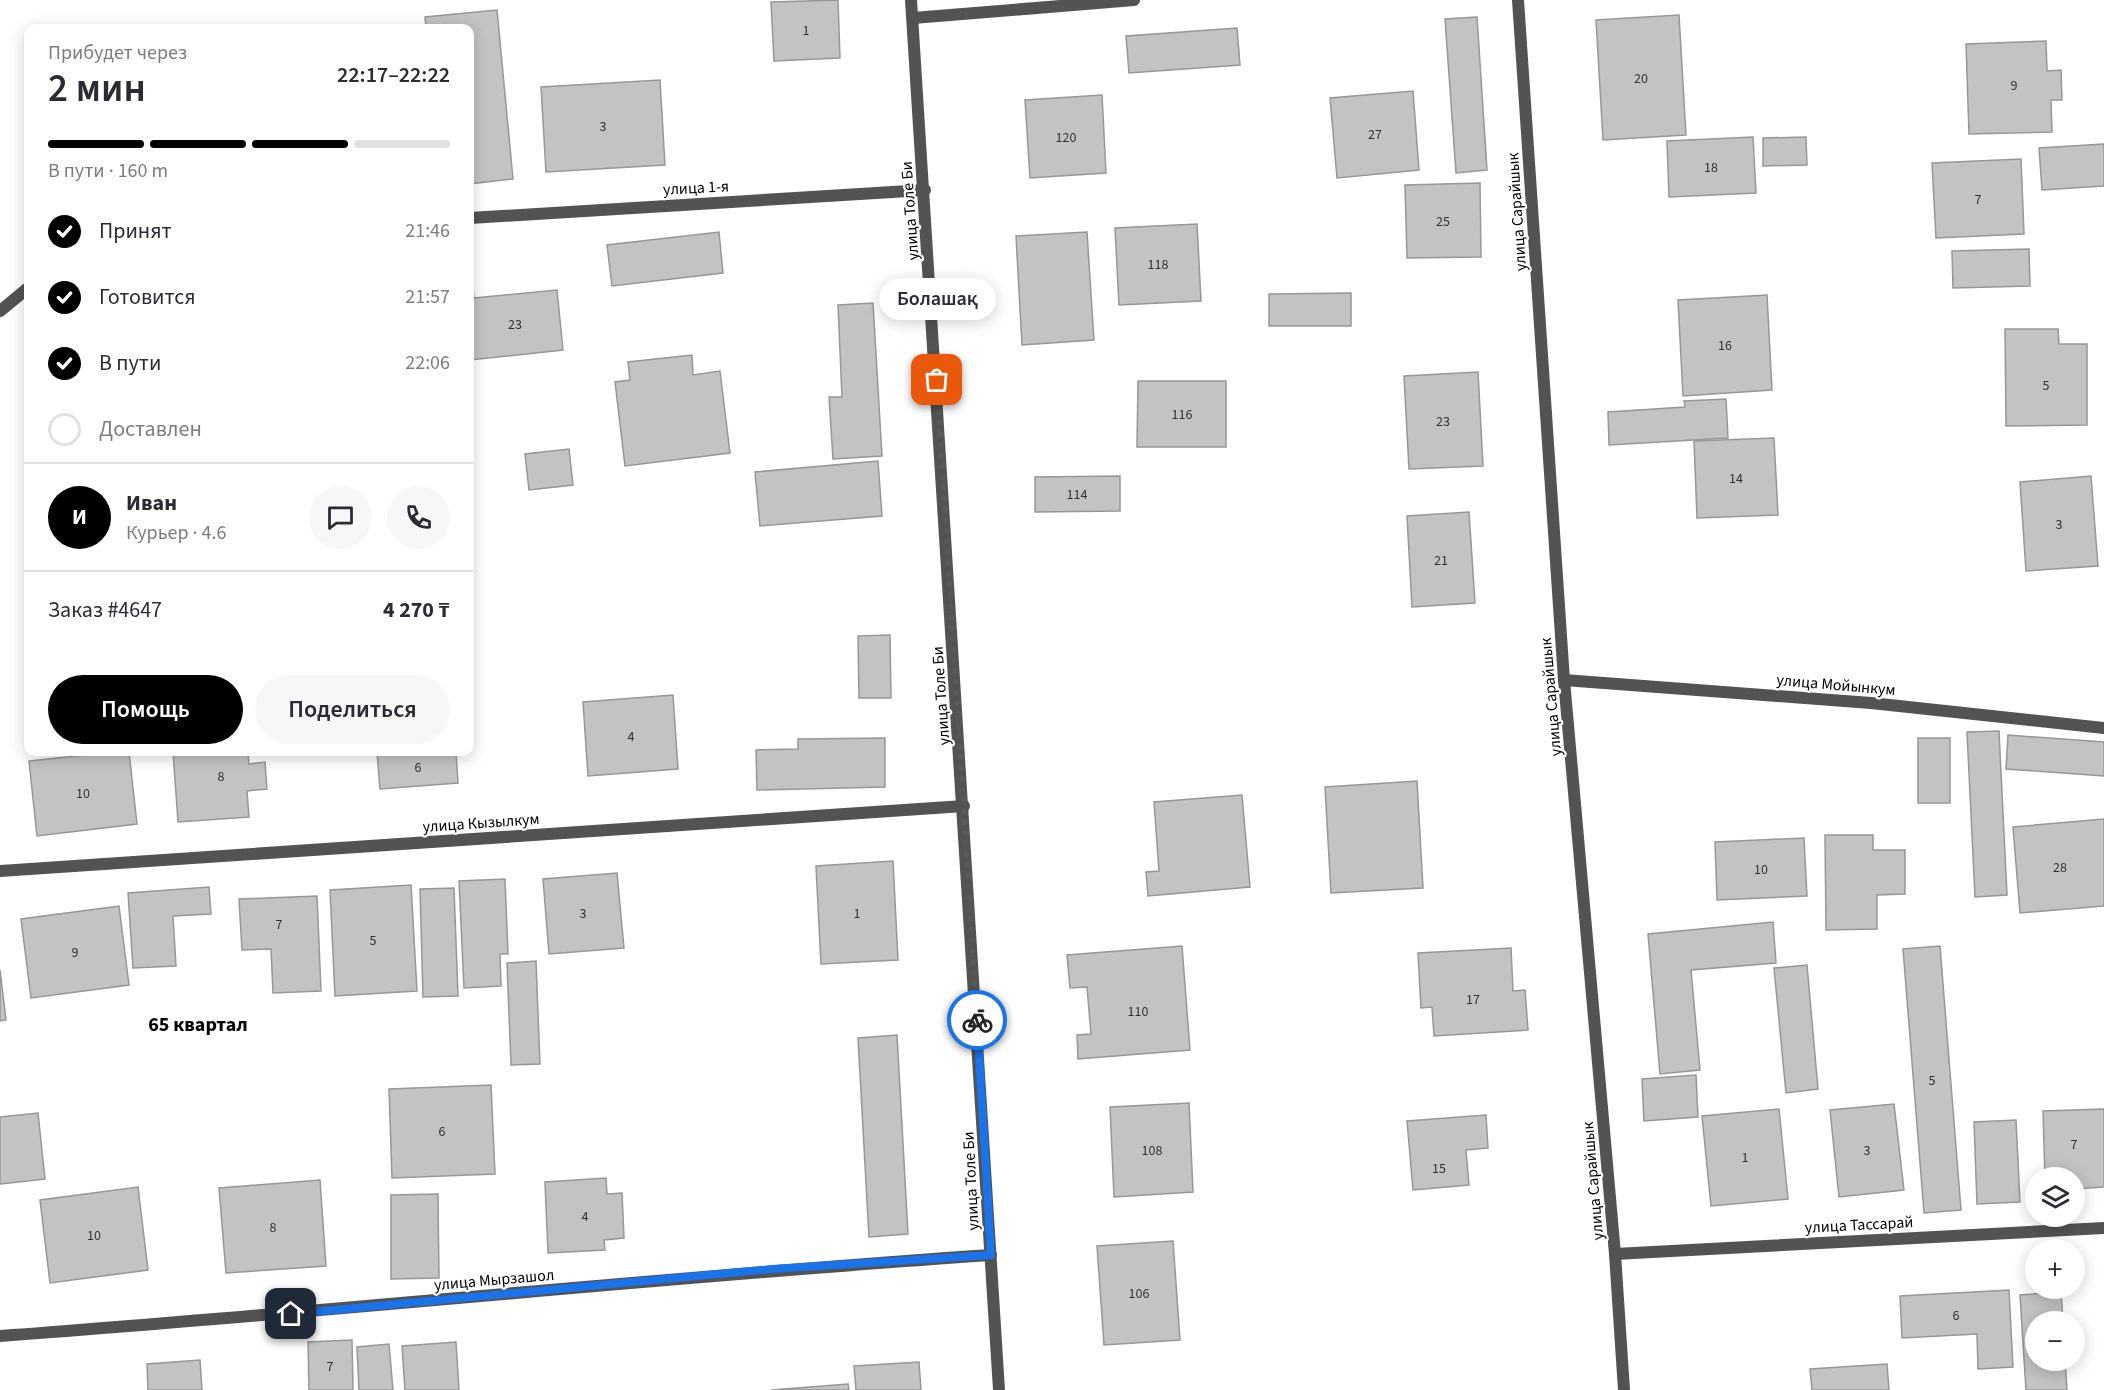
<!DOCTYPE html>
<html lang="ru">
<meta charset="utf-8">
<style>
:root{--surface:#fff;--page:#f7f7f7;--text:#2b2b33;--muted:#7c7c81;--line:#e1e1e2;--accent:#000}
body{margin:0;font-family:"Source Sans 3",sans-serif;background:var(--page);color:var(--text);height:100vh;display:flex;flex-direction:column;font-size:22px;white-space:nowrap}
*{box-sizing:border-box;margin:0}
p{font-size:20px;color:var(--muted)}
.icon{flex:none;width:33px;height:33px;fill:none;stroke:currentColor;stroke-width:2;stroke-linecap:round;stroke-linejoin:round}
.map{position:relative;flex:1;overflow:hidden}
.side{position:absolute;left:24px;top:24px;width:450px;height:732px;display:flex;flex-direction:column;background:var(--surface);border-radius:12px;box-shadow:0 3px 15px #0003}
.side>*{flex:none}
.fabs{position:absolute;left:2025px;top:1167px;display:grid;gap:12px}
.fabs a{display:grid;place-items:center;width:60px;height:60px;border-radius:50%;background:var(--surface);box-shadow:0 3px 15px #0003;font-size:30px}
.pin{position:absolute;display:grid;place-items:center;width:51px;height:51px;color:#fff;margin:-26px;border-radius:12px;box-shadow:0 3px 9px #0006}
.courier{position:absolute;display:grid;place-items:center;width:60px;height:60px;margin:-30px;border:4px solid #1a73e8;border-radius:50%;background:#fff;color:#222;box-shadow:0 2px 8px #0007}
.bubble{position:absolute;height:42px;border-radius:21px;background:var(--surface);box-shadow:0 3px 15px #0003;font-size:20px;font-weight:600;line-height:42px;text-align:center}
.head em{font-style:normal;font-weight:600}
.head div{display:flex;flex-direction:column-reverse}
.head{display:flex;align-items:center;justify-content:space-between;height:102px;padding:0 24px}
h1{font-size:39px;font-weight:600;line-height:45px}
.bar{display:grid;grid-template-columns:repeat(4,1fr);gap:9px 6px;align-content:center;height:72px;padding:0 24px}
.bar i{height:8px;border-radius:4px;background:var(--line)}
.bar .on{background:var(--accent)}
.bar p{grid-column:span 4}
.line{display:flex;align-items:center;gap:15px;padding:0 24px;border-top:2px solid var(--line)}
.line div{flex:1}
.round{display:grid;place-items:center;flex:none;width:63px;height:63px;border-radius:32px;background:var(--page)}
ol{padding:0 24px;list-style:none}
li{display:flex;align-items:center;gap:18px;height:66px}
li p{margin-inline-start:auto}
li .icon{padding:6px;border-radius:50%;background:var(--accent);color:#fff;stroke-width:4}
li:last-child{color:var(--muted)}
li i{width:33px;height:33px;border:3px solid var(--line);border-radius:50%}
.primary-button{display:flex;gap:12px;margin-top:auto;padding:12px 24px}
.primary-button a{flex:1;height:69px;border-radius:36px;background:var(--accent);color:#fff;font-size:24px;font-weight:600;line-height:69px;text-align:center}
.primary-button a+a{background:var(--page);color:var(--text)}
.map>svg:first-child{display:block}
</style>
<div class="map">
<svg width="2104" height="1390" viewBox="0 0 2104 1390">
<rect width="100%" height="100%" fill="#fff"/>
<g fill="#c3c3c3" stroke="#979797" stroke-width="1.5">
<path d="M838 0 840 58 774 61 771 2Z"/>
<path d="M497 10 513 179 470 184V28H426L425 17Z"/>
<path d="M1679 15 1686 135 1603 140 1596 20Z"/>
<path d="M1477 17 1487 170 1456 173 1445 19Z"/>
<path d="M1237 28 1240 65 1129 73 1126 36Z"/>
<path d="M2046 41 2047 71 2061 70 2062 100H2051L2052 132 1969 134 1966 44Z"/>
<path d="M660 80 665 165 546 172 541 87Z"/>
<path d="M1413 91 1419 170 1337 178 1330 98Z"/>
<path d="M1102 95 1106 173 1030 178 1025 100Z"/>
<path d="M1753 137 1756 193 1669 197 1667 141Z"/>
<path d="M1806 137 1807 165 1763 166V138Z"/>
<path d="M2104 144V186L2042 190 2039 148Z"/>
<path d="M2021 159 2024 234 1936 238 1932 163Z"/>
<path d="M1480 183 1481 257 1407 258 1405 185Z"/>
<path d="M1197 224 1201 301 1119 305 1115 228Z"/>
<path d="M719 232 723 273 612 286 607 245Z"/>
<path d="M1087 232 1094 340 1022 345 1016 236Z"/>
<path d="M2029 249 2030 286 1953 288 1952 251Z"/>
<path d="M470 273H472L474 298 557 290 563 350 470 360Z"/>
<path d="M1351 293V326H1269V294Z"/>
<path d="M1767 295 1772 390 1683 396 1678 300Z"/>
<path d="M873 303 882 456 833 459 829 397H842L838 305Z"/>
<path d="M2005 329H2058L2059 344H2087V425L2006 426Z"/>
<path d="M692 355 693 375 720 371 730 453 625 466 615 382 630 380 628 362Z"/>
<path d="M1478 372 1483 466 1409 469 1404 376Z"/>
<path d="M1138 381H1226V447H1137Z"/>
<path d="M1726 399 1728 438 1609 445 1608 412 1685 407 1684 401Z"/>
<path d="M1774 438 1778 515 1697 518 1694 441Z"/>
<path d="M569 449 573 485 529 490 525 454Z"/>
<path d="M878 461 882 516 760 526 755 472Z"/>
<path d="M1120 476V511L1035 512V477Z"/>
<path d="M2091 476 2098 566 2026 571 2020 482Z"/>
<path d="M1469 512 1475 603 1412 607 1407 516Z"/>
<path d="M890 635 891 698H859L858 636Z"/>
<path d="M673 695 678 769 588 776 583 702Z"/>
<path d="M1999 731 2007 895 1975 897 1967 732Z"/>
<path d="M2008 735 2104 742V776L2006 769Z"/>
<path d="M885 738V787L757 790 756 750 798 749V739Z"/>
<rect x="1918" y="738" width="32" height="65"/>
<path d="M116 752H129L137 824 37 836 29 761Z"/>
<path d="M173 752H248L249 764 265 762 267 789 247 791 249 817 178 822Z"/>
<path d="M377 752H456L458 783 380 789Z"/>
<path d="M1417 781 1423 888 1331 893 1325 787Z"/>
<path d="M1242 795 1250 887 1148 896 1146 872 1159 871 1154 802Z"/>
<path d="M2104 819V906L2020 913 2013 827Z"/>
<path d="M1825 835H1873V850H1905V894L1877 895V929L1826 930Z"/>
<path d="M1804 838 1807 896 1717 900 1715 842Z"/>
<path d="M893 861 898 960 821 964 816 866Z"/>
<path d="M617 873 624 948 549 954 543 879Z"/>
<path d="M505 879 508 954H500L501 986 464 988 459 881Z"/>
<path d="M411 885 417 991 335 996 330 890Z"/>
<path d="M209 887 211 914 173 916 176 966 133 968 128 893Z"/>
<path d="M454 888 458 996 423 997 420 889Z"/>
<path d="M317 896 321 991 273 993 271 949 242 950 239 899Z"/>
<path d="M119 906 129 985 31 998 21 919Z"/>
<path d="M1773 922 1776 963 1691 970 1700 1070 1660 1074 1648 934Z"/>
<path d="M1182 946 1190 1050 1078 1059 1077 1035 1091 1034 1087 987 1070 988 1067 955Z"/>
<path d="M1940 946 1961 1210 1924 1213 1903 949Z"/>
<path d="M1511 948 1513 991 1525 990 1528 1030 1434 1036 1432 1007 1421 1008 1418 953Z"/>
<path d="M536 961 540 1064 511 1065 507 963Z"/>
<path d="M1807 965 1818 1089 1786 1093 1774 968Z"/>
<path d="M0 970 6 1020 0 1021Z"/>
<path d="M897 1035 908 1234 869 1237 858 1038Z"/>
<path d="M1696 1075 1698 1117 1644 1121 1642 1079Z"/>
<path d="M491 1085 495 1174 392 1178 389 1089Z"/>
<path d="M1189 1103 1193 1192 1114 1197 1110 1107Z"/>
<path d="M1894 1104 1904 1190 1839 1197 1830 1110Z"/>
<path d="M1779 1109 1788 1199 1711 1206 1702 1116Z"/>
<path d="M2104 1109V1187L2074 1189V1178H2045L2043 1111Z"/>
<path d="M38 1113 45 1179 0 1184V1117Z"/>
<path d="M1486 1115 1488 1148 1466 1150 1469 1185 1413 1190 1407 1121Z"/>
<path d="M2016 1120 2020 1202 1977 1204 1974 1122Z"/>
<path d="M606 1178 607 1194 622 1193 624 1238 604 1240 605 1250 548 1253 545 1182Z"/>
<path d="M320 1180 326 1266 226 1273 219 1188Z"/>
<path d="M138 1187 148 1270 50 1283 40 1200Z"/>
<path d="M438 1194 439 1278 391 1279V1195Z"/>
<path d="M1173 1241 1180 1340 1104 1345 1097 1246Z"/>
<path d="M2009 1290 2013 1367 1978 1369 1977 1334 1902 1338 1900 1296Z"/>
<path d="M2061 1292 2063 1322H2036V1360H2065L2067 1390H2026L2020 1295Z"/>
<path d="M352 1340 353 1390H309L308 1342Z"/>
<path d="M456 1342 459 1390H405L402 1346Z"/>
<path d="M389 1344 393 1390H359L357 1347Z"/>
<path d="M200 1360 202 1390H148L147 1364Z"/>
<path d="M919 1362 921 1390H856L854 1366Z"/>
<path d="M1887 1364 1889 1390H1812L1810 1369Z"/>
<path d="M848 1384 849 1390H771Z"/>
</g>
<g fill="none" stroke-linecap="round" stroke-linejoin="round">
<g stroke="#535353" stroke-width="12">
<path d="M911 0 999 1390"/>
<path d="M1518 0 1564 680 1615 1254 1624 1390"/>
<path d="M913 18 1134 0"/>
<path d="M470 218 925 190"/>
<path d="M0 311 28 288"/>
<path d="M1564 680 1871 703 2104 728"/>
<path d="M0 871 964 806"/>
<path d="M1615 1254 2104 1228"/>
<path d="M0 1336C330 1312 660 1277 991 1255"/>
</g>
</g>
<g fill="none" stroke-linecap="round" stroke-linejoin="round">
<path stroke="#595959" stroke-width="6" stroke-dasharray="0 10.8" d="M937 380 977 1020"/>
<path stroke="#1a73e8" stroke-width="8" d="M291 1314 772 1269 991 1255 977 1020"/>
</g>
<g text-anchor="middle" stroke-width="4.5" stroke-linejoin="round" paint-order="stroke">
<g font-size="14" fill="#313131">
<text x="806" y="35">1</text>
<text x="1641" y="83">20</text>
<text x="2014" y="90">9</text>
<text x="603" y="131">3</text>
<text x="1375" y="139">27</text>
<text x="1066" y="142">120</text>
<text x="1711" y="172">18</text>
<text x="1978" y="204">7</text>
<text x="1443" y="226">25</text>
<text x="1158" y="269">118</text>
<text x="515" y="329">23</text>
<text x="1725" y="350">16</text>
<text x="2046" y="390">5</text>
<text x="1182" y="419">116</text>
<text x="1443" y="426">23</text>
<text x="1736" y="483">14</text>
<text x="1077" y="499">114</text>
<text x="2059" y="529">3</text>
<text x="1441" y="565">21</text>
<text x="631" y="741">4</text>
<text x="418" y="772">6</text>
<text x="221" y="781">8</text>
<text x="83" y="798">10</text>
<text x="2060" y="872">28</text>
<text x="1761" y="874">10</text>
<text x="583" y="918">3</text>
<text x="857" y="918">1</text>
<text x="279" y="929">7</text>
<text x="373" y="945">5</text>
<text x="75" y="957">9</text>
<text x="1473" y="1004">17</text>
<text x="1138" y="1016">110</text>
<text x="1932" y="1085">5</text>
<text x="442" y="1136">6</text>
<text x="2074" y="1149">7</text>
<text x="1152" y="1155">108</text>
<text x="1867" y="1155">3</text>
<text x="1745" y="1162">1</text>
<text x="1439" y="1173">15</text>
<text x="585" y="1221">4</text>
<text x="273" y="1232">8</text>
<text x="94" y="1240">10</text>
<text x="1139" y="1298">106</text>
<text x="1956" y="1320">6</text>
<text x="330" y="1371">7</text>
</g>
<g font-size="16" fill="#000" stroke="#fff">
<text transform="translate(696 187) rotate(-3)" y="6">улица 1-я</text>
<text transform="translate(909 211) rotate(-94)" y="6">улица Толе Би</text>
<text transform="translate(1516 212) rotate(-94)" y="6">улица Сарайшык</text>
<text transform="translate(1836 684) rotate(5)" y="6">улица Мойынкум</text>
<text transform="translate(940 696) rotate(-94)" y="6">улица Толе Би</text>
<text transform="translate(1550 697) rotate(-95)" y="6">улица Сарайшык</text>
<text transform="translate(481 822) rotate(-4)" y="6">улица Кызылкум</text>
<text transform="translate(970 1181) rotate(-93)" y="6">улица Толе Би</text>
<text transform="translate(1592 1181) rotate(-95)" y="6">улица Сарайшык</text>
<text transform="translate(1859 1224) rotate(-3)" y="6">улица Тассарай</text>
<text transform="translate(494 1279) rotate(-5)" y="6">улица Мырзашол</text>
</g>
<g font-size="20" font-weight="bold" fill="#000" stroke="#fff">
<text x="198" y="1031">65 квартал</text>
</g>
</g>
</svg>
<div class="fabs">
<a><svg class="icon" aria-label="layers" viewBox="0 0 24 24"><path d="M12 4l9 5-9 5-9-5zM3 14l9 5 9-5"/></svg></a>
<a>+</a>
<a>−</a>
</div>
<div class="pin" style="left:937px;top:380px;background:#ea580c"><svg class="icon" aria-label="bag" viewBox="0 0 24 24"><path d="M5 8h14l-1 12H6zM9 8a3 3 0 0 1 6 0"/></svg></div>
<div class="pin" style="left:291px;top:1314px;background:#1f2937"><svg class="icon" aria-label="home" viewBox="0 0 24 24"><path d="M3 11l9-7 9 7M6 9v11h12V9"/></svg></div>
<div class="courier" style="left:977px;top:1020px"><svg class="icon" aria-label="bike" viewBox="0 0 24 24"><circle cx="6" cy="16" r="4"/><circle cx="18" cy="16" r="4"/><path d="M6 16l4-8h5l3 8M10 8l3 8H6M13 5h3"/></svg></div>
<div class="bubble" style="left:879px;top:278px;width:117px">Болашақ</div>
<section class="side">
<div class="head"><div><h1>2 мин</h1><p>Прибудет через</p></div><em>22:17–22:22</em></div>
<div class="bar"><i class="on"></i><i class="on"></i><i class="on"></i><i></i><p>В пути · 160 m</p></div>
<ol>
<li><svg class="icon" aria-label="check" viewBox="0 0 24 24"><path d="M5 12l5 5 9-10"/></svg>Принят<p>21:46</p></li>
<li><svg class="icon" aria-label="check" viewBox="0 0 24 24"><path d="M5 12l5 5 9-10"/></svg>Готовится<p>21:57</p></li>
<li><svg class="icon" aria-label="check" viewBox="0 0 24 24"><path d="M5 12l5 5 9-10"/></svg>В пути<p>22:06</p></li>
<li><i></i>Доставлен</li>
</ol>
<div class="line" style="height:108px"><b class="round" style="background:var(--accent);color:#fff">И</b><div><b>Иван</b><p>Курьер · 4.6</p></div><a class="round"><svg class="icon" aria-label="chat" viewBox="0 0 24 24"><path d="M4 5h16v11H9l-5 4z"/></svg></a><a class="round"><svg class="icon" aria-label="phone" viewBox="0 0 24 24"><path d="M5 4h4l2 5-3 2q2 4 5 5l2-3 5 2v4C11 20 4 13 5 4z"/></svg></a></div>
<div class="line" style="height:78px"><div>Заказ #4647</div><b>4 270 ₸</b></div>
<div class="primary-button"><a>Помощь</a><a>Поделиться</a></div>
</section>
</div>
